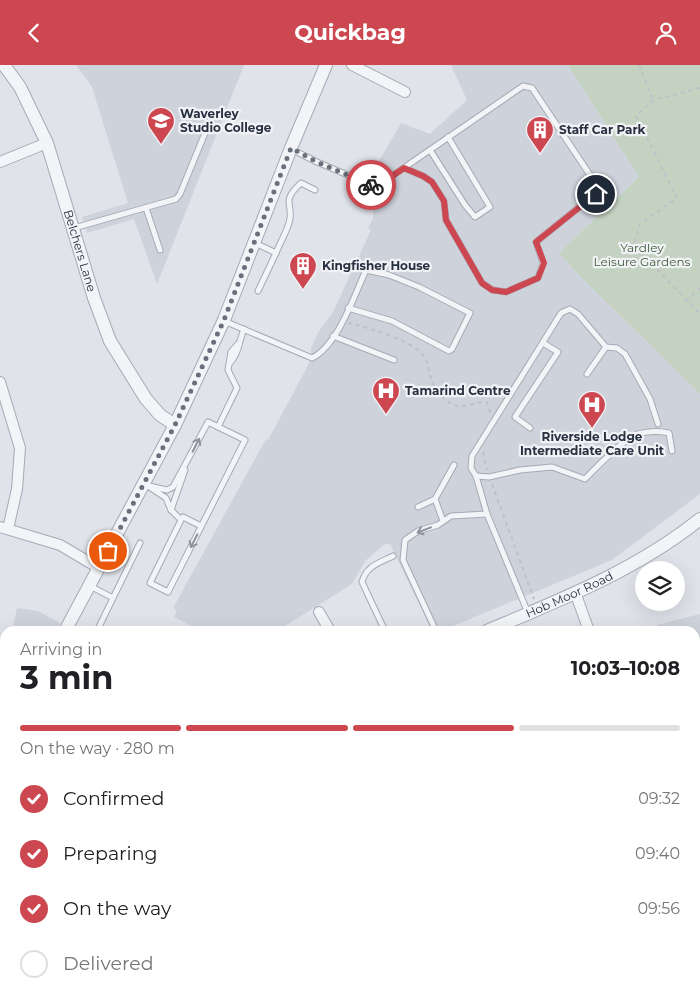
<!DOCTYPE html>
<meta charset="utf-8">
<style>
:root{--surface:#fff;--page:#f2f2f2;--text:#202124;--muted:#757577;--line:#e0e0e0;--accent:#cc4750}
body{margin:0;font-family:Montserrat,sans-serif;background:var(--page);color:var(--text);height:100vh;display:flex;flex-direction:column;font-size:19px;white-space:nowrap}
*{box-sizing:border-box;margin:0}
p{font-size:16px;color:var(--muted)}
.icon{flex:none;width:28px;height:28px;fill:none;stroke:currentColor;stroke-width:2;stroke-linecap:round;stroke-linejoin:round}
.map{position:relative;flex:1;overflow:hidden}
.side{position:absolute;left:0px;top:561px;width:700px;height:376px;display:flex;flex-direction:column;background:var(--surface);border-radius:15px 15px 0 0;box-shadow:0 5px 20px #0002}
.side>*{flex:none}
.controls{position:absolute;left:635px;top:496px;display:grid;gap:10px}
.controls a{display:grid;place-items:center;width:50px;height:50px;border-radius:50%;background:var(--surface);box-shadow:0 5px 20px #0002;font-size:25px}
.pin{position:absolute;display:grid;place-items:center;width:42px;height:42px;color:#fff;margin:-21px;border:2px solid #fff;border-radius:50%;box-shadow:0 1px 5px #0007}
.courier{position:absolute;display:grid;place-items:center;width:50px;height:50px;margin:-25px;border:4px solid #cc4750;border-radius:50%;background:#fff;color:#222;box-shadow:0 1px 6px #0007}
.headline em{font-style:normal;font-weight:700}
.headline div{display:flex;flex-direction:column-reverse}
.headline{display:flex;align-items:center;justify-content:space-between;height:85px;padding:0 20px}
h1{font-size:32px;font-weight:700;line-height:38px}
.bar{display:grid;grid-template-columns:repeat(4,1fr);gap:8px 5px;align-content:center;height:60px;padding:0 20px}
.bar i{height:6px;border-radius:4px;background:var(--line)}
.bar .current{background:var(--accent)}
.bar p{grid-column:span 4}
ol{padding:0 20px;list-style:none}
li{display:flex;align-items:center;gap:15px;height:55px}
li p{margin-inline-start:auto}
li .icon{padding:5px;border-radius:50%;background:var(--accent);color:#fff;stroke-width:4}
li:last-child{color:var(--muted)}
li i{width:28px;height:28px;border:2px solid var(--line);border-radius:50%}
header{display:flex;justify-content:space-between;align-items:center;height:65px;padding:0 20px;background:var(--accent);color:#fff;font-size:22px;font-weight:700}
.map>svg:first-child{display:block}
</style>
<header><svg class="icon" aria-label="back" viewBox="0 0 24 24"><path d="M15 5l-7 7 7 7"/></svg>Quickbag<svg class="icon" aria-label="person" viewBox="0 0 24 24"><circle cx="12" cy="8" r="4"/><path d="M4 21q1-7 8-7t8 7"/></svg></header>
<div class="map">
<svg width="700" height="937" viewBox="0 0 700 937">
<rect width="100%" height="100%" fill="#e0e3e9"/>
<g fill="#ced2db">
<path d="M76 0H244L157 219 134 154 87 168 82 152 128 138 92 22Z"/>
<path d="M451 0H568L639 112 559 188 576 207 700 329V429L612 495 441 566H432L390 479H385L365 496 352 519 277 566H201L174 552 177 545 173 543 266 374 268 375 312 293 311 283 319 266 333 247 371 165 368 163 373 153V125L371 110 401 58 430 69 467 35Z"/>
<path d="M17 543 38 546 60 558 56 566H12Z"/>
<path d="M700 549V660L695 649V566H658L657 560Z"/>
<path d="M0 856 5 857V898L0 897Z"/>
</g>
<path fill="#c4d3c1" d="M568 0H700V329L576 207 559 188 639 112Z"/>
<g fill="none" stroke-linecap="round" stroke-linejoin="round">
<defs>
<g id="service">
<path d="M291 84 317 97 376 122 523 21 532 23 596 119 595 129 536 177 543 198 538 213 506 227 493 225 482 218 446 155 444 136 432 117 423 111 404 103"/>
<path d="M430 85 465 140 475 152 490 142 448 72"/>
<path d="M146 143 160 185"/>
<path d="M74 163 176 134 180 129 212 51"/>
<path d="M255 178 276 188C280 178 286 168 289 158 295 139 279 138 301 118L315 125"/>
<path d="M258 226 276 188"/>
<path d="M224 256 312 293C338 280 354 231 366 205L389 210 419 222 470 248 452 284 449 286 392 256 348 243"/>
<path d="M333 271 394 295"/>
<path d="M230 298C239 288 239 276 244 264"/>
<path d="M587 309 606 282"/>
<path d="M218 362 237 323 228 305 231 287 238 279"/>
<path d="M530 363 515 352 558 287 543 278"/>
<path d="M476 411 489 412 520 405 552 402 585 414C596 403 624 373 638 369 648 366 659 366 669 368L672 386"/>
<path d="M145 419 166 433 171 445 181 455 150 518 168 527 245 375 208 357 173 422 167 425 149 421"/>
<path d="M418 442 435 434"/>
<path d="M171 445 185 405"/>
<path d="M183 452 201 461"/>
<path d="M443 456 435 434 454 400"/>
<path d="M90 521 113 533 140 478"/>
<path d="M528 548 487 449 476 411 471 403 472 391 561 248 570 244 578 249 606 282 617 283 625 289 650 334 658 359"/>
<path d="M97 566 113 533"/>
<path d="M385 566 362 517C366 501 379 498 393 491"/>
<path d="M436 566 403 495 405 475 418 466 438 460 451 451 487 449"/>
</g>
<g id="minor">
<path d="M352 0 405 27"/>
<path d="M0 97 47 78"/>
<path d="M0 317 20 383 17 424 8 464"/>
<path d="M0 462 60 480 99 503"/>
<path d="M575 527 589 566"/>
<path d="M319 547 330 566"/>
<path d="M0 581 5 582"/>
<path d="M0 753 5 754"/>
<path d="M695 821 700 820"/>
<path d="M695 827 700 834"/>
<path d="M0 847 5 848"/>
<path d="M597 932 600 937"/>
<path d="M43 937 44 932"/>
<path d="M141 937 143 932"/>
<path d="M268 937 269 932"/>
<path d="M392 937 394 932"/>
</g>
<g id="tertiary">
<path id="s1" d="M4 0 20 22 47 78 94 233 110 276 146 334 160 350 175 360"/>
<path d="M65 566 175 360 224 255 291 83 326 0"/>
<path id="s2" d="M487 566C560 535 637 505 700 454"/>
<path d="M0 791 5 764"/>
<path d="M438 932 440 937"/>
</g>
</defs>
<use href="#service" stroke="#a5aab3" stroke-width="7"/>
<use href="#minor" stroke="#a5aab3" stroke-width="12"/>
<use href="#tertiary" stroke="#a5aab3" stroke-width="14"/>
<g stroke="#bec1c7" stroke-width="2" stroke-dasharray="4 4" stroke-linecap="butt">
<path d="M639 0 653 35"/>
<path d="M700 23 653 35 636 51 677 133 640 159 634 180 700 249"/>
<path d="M686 236 700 223"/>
<path d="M348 258C367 262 410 275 422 289 429 296 428 305 431 314 435 325 447 341 460 341 469 341 478 337 487 337L491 350"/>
<path d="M483 387 487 405"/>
<path d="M492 419 534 534"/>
</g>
<use href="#service" stroke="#f3f4f7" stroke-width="5"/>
<use href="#minor" stroke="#f3f4f7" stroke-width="10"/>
<use href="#tertiary" stroke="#f3f4f7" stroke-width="12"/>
</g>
<defs><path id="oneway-shaft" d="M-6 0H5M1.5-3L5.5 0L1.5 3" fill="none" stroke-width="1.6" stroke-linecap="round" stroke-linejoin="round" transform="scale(1.25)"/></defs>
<g stroke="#8e929c">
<use href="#oneway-shaft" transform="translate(196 380) rotate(-63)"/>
<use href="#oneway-shaft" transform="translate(424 465) rotate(159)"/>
<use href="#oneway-shaft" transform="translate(194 476) rotate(117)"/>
</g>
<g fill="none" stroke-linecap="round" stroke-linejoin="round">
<path stroke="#696f7b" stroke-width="5" stroke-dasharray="0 9" d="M108 486 175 360 224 255 291 83 317 97 371 120"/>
<path stroke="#cc4750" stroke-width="6" d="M371 120 376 122 404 103 423 111 432 117 444 136 446 155 482 218 492 225 506 227 538 213 544 198 536 177 596 129"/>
</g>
<defs>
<symbol id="school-pin" viewBox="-11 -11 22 30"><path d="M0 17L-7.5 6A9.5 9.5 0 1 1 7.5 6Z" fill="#cc4750" stroke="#f0f2f6"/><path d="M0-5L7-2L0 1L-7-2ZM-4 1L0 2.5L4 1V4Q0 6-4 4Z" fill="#fff"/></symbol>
<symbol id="building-pin" viewBox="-11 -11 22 30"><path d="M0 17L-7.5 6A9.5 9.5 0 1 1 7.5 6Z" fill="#cc4750" stroke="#f0f2f6"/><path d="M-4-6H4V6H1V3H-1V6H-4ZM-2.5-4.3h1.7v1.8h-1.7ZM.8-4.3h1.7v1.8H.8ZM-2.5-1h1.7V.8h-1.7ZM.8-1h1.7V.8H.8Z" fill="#fff"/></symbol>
<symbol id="hospital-pin" viewBox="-11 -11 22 30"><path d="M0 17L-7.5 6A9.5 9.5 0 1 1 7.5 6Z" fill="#cc4750" stroke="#f0f2f6"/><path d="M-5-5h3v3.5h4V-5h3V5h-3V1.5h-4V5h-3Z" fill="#fff"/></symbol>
</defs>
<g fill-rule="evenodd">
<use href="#school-pin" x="145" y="40" width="32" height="43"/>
<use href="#building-pin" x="524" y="49" width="32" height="43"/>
<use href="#building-pin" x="287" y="185" width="32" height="43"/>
<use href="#hospital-pin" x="370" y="310" width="32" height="43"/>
<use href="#hospital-pin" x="576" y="324" width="32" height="43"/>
</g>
<g text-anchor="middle" stroke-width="4.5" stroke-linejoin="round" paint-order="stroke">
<g font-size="12" font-weight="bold" fill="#293040" stroke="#f0f2f6" text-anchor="start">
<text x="180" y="53">Waverley<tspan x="180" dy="14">Studio College</tspan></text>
<text x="559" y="69">Staff Car Park</text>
<text x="322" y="205">Kingfisher House</text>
<text x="405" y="330">Tamarind Centre</text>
<text x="592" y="376" text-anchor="middle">Riverside Lodge<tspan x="592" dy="14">Intermediate Care Unit</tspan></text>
</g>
<g font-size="12" fill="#3b5c37" stroke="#f0f2f6">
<text x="642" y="187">Yardley<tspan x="642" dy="14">Leisure Gardens</tspan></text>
</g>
<g font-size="12" fill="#293040" stroke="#f0f2f6">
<text dy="4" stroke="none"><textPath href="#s1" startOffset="202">Belchers Lane</textPath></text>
<text dy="4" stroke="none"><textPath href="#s2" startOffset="90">Hob Moor Road</textPath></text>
</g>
</g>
</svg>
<div class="controls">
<a><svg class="icon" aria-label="layers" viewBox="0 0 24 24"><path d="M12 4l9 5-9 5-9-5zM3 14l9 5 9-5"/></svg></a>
</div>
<div class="pin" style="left:108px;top:486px;background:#ea580c"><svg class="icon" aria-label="bag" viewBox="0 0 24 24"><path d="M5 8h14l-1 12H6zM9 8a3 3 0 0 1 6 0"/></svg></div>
<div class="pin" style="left:596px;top:129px;background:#1f2937"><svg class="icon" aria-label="home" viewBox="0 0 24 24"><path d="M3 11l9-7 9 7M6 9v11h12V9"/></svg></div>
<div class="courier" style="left:371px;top:120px"><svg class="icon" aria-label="bike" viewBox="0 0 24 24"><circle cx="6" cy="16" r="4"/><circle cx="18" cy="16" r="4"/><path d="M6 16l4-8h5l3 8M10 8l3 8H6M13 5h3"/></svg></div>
<section class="side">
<div class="headline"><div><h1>3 min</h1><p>Arriving in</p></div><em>10:03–10:08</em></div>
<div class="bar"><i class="current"></i><i class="current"></i><i class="current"></i><i></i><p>On the way · 280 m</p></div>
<ol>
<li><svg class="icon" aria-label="check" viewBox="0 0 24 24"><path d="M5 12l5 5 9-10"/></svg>Confirmed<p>09:32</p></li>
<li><svg class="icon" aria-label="check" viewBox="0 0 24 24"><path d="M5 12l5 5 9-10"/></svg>Preparing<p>09:40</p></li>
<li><svg class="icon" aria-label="check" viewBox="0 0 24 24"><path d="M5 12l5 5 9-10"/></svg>On the way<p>09:56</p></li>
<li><i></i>Delivered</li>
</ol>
</section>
</div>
